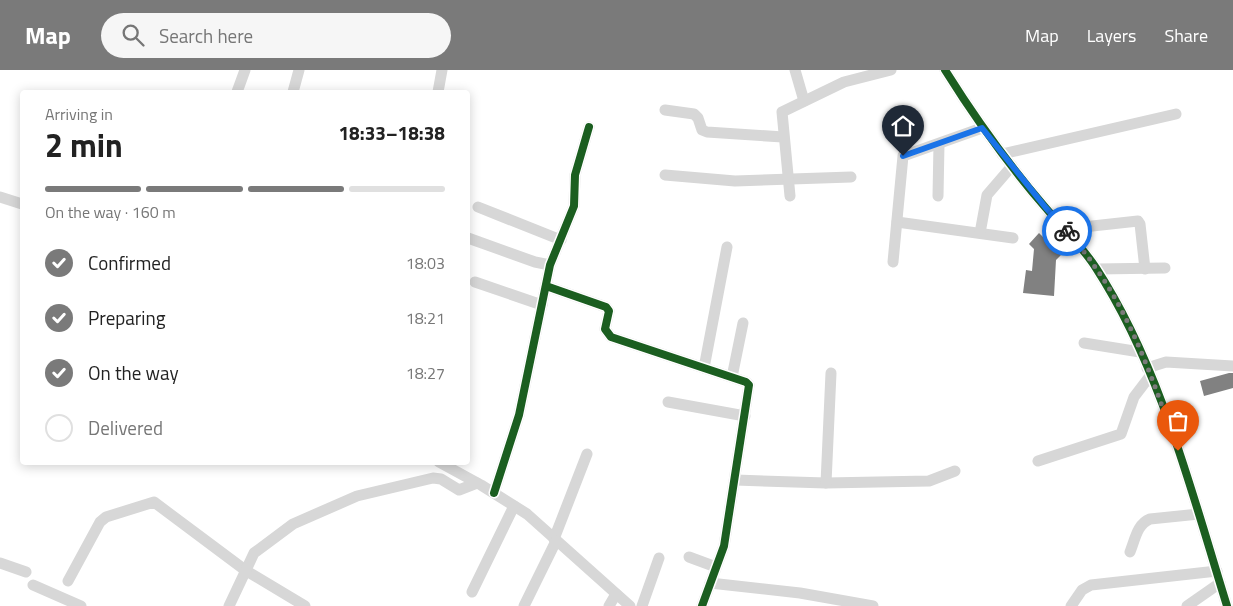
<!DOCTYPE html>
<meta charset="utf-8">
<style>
:root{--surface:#fff;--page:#f6f6f6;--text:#222;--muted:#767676;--line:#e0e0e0;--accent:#7a7a7a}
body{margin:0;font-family:"Titillium Web",sans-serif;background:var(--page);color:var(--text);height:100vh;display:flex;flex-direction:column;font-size:19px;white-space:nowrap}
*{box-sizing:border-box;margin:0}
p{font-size:16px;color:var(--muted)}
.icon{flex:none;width:28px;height:28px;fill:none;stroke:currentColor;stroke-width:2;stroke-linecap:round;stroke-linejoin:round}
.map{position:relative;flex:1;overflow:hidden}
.drawer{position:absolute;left:20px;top:20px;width:450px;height:375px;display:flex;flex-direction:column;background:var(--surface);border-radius:5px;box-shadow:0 2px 12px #0003}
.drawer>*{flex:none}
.pin{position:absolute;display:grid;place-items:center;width:42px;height:42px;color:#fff;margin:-51px -21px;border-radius:50% 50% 50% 0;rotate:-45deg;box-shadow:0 0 5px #0007}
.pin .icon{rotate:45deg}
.courier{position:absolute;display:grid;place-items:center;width:50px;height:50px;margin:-25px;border:4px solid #1a73e8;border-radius:50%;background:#fff;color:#222;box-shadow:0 1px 6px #0007}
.summary em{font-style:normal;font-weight:700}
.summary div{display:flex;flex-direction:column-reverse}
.summary{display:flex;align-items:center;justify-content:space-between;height:85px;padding:0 25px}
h1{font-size:32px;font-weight:700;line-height:38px}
.bar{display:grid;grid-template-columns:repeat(4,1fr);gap:8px 5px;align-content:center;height:60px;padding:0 25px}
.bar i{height:6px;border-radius:4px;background:var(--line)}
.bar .on{background:var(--accent)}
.bar p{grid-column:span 4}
ol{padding:0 25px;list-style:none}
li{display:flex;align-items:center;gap:15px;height:55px}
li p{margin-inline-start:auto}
li .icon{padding:5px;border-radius:50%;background:var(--accent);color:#fff;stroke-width:4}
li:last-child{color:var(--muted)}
li i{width:28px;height:28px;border:2px solid var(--line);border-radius:50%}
header{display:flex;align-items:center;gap:30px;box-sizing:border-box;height:70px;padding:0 25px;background:var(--accent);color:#fff}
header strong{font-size:24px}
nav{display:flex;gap:28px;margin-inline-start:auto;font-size:18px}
.search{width:350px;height:45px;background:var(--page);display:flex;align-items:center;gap:12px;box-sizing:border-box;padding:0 18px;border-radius:28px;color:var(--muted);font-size:19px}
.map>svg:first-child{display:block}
</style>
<header>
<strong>Map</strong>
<div class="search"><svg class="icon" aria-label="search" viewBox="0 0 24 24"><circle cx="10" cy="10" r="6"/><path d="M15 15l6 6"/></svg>Search here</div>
<nav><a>Map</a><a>Layers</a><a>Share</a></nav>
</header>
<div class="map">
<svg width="1233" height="536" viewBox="0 0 1233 536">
<rect width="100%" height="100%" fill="#fff"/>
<g fill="#818181">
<path d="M1039 163 1061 185 1056 190 1054 226 1023 223 1026 200 1032 201 1034 179 1029 174Z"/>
<path d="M1229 303H1233V318L1204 326 1200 311Z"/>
</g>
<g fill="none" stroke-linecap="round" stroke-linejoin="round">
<g stroke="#d7d7d7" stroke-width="11">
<path d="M795 0 804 31"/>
<path d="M945 0C975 48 1008 94 1045 137 1062 157 1082 176 1096 198 1161 298 1192 424 1227 536"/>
<path d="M237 22 245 0"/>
<path d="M293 22 299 0"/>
<path d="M438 22 442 0"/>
<path d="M665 40 694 44 698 48 702 60 707 62 783 67"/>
<path d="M1002 84 1176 44"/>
<path d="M665 105 735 111 851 107"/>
<path d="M790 126 782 42 844 12 891 0"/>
<path d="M938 126 939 74"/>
<path d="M0 127 22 134"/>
<path d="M478 137 561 170"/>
<path d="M897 152 1013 168"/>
<path d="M1065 159 1138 151 1140 154 1145 199"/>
<path d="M980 163 987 125 1012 96"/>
<path d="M468 168 535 192 550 195"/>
<path d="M893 192 903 86 982 58"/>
<path d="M1097 199 1165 198"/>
<path d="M475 212 542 235"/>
<path d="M546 216 606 237 609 241 605 259 611 267 746 312 749 315 724 476 702 536"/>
<path d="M1084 273 1140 282"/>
<path d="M704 298 727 177"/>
<path d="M1147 298 1166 292 1233 296"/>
<path d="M732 307 743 253"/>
<path d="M668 332 745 346"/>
<path d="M1038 391 1121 364 1134 327 1150 306"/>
<path d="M439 392 481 415 527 444 630 536"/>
<path d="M735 410 826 413 929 411 955 401"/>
<path d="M826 413 831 303"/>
<path d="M494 423 519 345 550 195 574 136 575 105 589 57"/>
<path d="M554 469 587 384"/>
<path d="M1130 482C1135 470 1137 454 1150 449L1199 444"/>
<path d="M689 487 716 497"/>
<path d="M0 493 26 502"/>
<path d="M68 511 100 452 106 447 154 432 245 500 305 536"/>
<path d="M710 513 800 523 873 536"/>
<path d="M33 515 81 536"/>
<path d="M472 522 514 436"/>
<path d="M229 536 254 483 293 454 357 426 433 408 441 409 459 420 477 413"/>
<path d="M524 536 556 471"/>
<path d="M609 536 616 524"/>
<path d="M642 536 659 488"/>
<path d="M1071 536 1082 520 1091 515 1217 501"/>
<path d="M1187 536 1220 513"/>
</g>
<defs>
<g id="cycleway">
<path d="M945 0C975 48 1008 94 1045 137 1062 157 1082 176 1096 198 1161 298 1192 424 1227 536"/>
<path d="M546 216 606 237 609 241 605 259 611 267 746 312 749 315 724 476 702 536"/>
<path d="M494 423 519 345 550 195 574 136 575 105 589 57"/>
</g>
</defs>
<use href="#cycleway" stroke="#fff" stroke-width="11"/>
<use href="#cycleway" stroke="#1b5e20" stroke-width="8"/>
</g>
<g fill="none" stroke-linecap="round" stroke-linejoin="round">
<path stroke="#7a7a7a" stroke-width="5" stroke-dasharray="0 9" d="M1067 161C1076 173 1087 184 1095 197 1134 251 1156 319 1178 381"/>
<path stroke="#1a73e8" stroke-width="6" d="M903 86 982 58 1046 138 1067 161"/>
</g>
</svg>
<div class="pin" style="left:1178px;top:381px;background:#ea580c"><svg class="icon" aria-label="bag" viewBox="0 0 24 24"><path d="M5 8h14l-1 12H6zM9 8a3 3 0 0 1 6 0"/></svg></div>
<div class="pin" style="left:903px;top:86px;background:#1f2937"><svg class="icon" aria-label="home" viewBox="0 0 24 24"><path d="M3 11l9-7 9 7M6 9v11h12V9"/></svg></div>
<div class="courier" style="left:1067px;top:161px"><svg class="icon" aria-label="bike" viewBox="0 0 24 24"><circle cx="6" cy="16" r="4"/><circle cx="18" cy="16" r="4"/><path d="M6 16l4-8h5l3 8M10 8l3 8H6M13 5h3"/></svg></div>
<section class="drawer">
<div class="summary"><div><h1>2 min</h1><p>Arriving in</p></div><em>18:33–18:38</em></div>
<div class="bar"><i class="on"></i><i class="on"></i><i class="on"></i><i></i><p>On the way · 160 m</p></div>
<ol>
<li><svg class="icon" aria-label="check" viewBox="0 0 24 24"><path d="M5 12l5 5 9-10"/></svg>Confirmed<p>18:03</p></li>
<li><svg class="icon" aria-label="check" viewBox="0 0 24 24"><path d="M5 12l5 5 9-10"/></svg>Preparing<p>18:21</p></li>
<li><svg class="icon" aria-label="check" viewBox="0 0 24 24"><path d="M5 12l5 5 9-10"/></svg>On the way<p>18:27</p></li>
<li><i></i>Delivered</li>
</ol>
</section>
</div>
